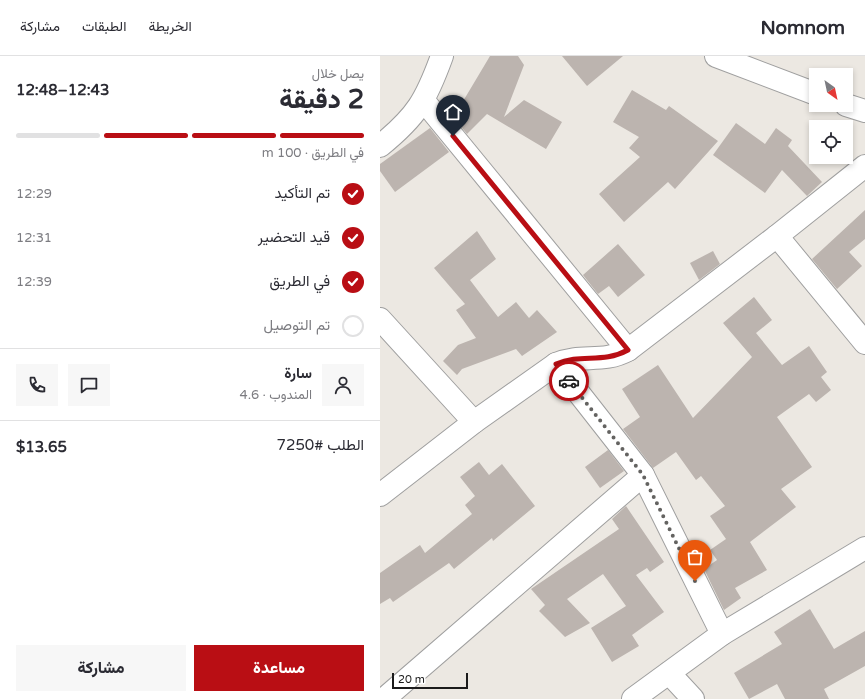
<!DOCTYPE html>
<html lang="ar">
<meta charset="utf-8">
<style>
:root{--surface:#fff;--page:#f7f7f7;--text:#2b2b33;--muted:#7c7c81;--line:#e1e1e2;--accent:#b90e14}
body{margin:0;font-family:"Varela Round",Vazirmatn,sans-serif;background:var(--page);color:var(--text);direction:rtl;height:100vh;display:flex;flex-direction:column;font-size:15px;white-space:nowrap}
*{box-sizing:border-box;margin:0}
p{font-size:13px;color:var(--muted)}
.icon{flex:none;width:22px;height:22px;fill:none;stroke:currentColor;stroke-width:2;stroke-linecap:round;stroke-linejoin:round}
.map{position:relative;flex:1;overflow:hidden;direction:ltr}
.drawer{display:flex;flex-direction:column;background:var(--surface);width:380px}
.drawer>*{flex:none}
.needle{width:26px;rotate:147deg}
.fabs{position:absolute;left:429px;top:12px;display:grid;gap:8px}
.fabs a{display:grid;place-items:center;width:44px;height:44px;border-radius:0px;background:var(--surface);box-shadow:0 2px 6px #0003;font-size:20px}
.scale{position:absolute;left:12px;bottom:10px;width:76px;box-sizing:border-box;padding-left:4px;border:2px solid #1b1b1b;border-top:0;font-size:11px;line-height:14px;white-space:nowrap;color:#1b1b1b;-webkit-text-stroke:3px #fff;paint-order:stroke}
.pin{position:absolute;display:grid;place-items:center;width:34px;height:34px;color:#fff;margin:-41px -17px;border-radius:50% 50% 50% 0;rotate:-45deg;box-shadow:0 0 4px #0007}
.pin .icon{rotate:45deg}
.courier{position:absolute;display:grid;place-items:center;width:40px;height:40px;margin:-20px;border:3px solid #b90e14;border-radius:50%;background:#fff;color:#222;box-shadow:0 1px 5px #0007}
.headline em{font-style:normal;font-weight:800}
.headline div{display:flex;flex-direction:column-reverse}
.headline{display:flex;align-items:center;justify-content:space-between;height:68px;padding:0 16px}
h1{font-size:26px;font-weight:800;line-height:30px}
.bar{display:grid;grid-template-columns:repeat(4,1fr);gap:6px 4px;align-content:center;height:48px;padding:0 16px}
.bar i{height:5px;border-radius:3px;background:var(--line)}
.bar .selected{background:var(--accent)}
.bar p{grid-column:span 4}
.line{display:flex;align-items:center;gap:10px;padding:0 16px;border-top:1px solid var(--line)}
.line div{flex:1}
.round{display:grid;place-items:center;flex:none;width:42px;height:42px;border-radius:0px;background:var(--page)}
ol{padding:0 16px;list-style:none}
li{display:flex;align-items:center;gap:12px;height:44px}
li p{margin-inline-start:auto}
li .icon{padding:4px;border-radius:50%;background:var(--accent);color:#fff;stroke-width:4}
li:last-child{color:var(--muted)}
li i{width:22px;height:22px;border:2px solid var(--line);border-radius:50%}
.action{display:flex;gap:8px;margin-top:auto;padding:8px 16px}
.action a{flex:1;height:46px;border-radius:0px;background:var(--accent);color:#fff;font-size:16px;font-weight:800;line-height:46px;text-align:center}
.action a+a{background:var(--page);color:var(--text)}
header{display:flex;align-items:center;gap:24px;box-sizing:border-box;height:56px;padding:0 20px;background:var(--surface);border-bottom:1px solid var(--line)}
header strong{font-size:19px}
nav{display:flex;gap:22px;margin-inline-start:auto;font-size:14px}
main{display:flex;flex:1;min-height:0}
.map>svg:first-child{display:block}
</style>
<header>
<strong>Nomnom</strong>
<nav><a>الخريطة</a><a>الطبقات</a><a>مشاركة</a></nav>
</header>
<main>
<div class="map">
<svg width="485" height="643" viewBox="0 0 485 643">
<rect width="100%" height="100%" fill="#ece8e2"/>
<g fill="#bcb4af">
<path d="M110 0H138L144 9 124 61 144 44 182 66 166 93 107 58 87 78 71 58 75 55 76 57Z"/>
<path d="M182 0H243L207 30Z"/>
<path d="M252 34 286 54 289 50 338 85 295 133 288 126 244 166 219 138 260 101 249 92 259 81 233 66Z"/>
<path d="M356 67 385 88 396 72 412 84 408 90 442 126 427 140 402 114 385 137 333 99Z"/>
<path d="M50 72 69 96 15 136 0 115V108Z"/>
<path d="M485 154V183L469 196 482 210 457 233 432 203Z"/>
<path d="M97 175 116 203 90 224 118 261 136 246 149 262 157 254 177 276 142 300 136 293 82 313 77 319 63 305 78 289 96 282 76 254 85 248 54 212Z"/>
<path d="M238 188 265 219 238 241 229 230 218 238 203 219Z"/>
<path d="M333 195 340 208 319 224 310 207Z"/>
<path d="M374 241 392 264 376 277 402 309 429 290 447 316 441 321 451 334 436 346 429 338 397 361 432 411 401 433 416 451 370 486 387 514 355 532 361 542 344 554 324 513 337 504 330 494 346 483 330 460 345 450 321 420 316 424 296 396 273 412 243 373 260 361 242 333 278 309 313 362 372 301 343 267Z"/>
<path d="M228 394 244 415 220 432 205 411Z"/>
<path d="M99 406 109 419 122 408 155 450 113 485 112 482 74 513 69 507 13 546 10 542 0 548V517L40 489 45 497 92 458 85 449 95 440 80 421Z"/>
<path d="M246 450 284 506 270 516 267 512 256 519 284 556 252 579 259 590 232 606 211 572 246 550 223 518 187 543 210 567 185 581 159 555 165 549 151 533 239 473 232 463Z"/>
<path d="M430 553 454 593 485 575V610L444 633 449 643H405L397 628 369 643 354 617 402 588 394 576Z"/>
</g>
<g fill="none" stroke-linecap="round" stroke-linejoin="round">
<defs>
<g id="minor">
<path d="M336 0 436 38"/>
<path d="M44 45 248 294"/>
<path d="M466 49 485 55"/>
<path d="M0 90C37 60 46 44 62 0"/>
<path d="M397 180 485 287"/>
<path d="M0 263 94 366"/>
<path d="M176 308 263 419 342 578"/>
<path d="M0 439 94 366 176 308C202 297 222 308 248 294L397 180 485 110"/>
<path d="M289 617 313 643"/>
<path d="M4 643 263 419"/>
<path d="M253 643 342 578 485 492"/>
</g>
</defs>
<use href="#minor" stroke="#9f9f9f" stroke-width="24"/>
<use href="#minor" stroke="#fff" stroke-width="22"/>
</g>
<g fill="none" stroke-linecap="round" stroke-linejoin="round">
<path stroke="#646361" stroke-width="4" stroke-dasharray="0 7.2" d="M189 325 263 419 315 525"/>
<path stroke="#b90e14" stroke-width="5" d="M73 80 248 294C222 308 202 297 176 308L189 325"/>
</g>
</svg>
<div class="fabs">
<a><svg class="needle" viewBox="-14 -14 28 28"><path d="M0-13l5 13h-10z" fill="#e53935"/><path d="M0 13l5-13h-10z" fill="#7c7c81"/></svg></a>
<a><svg class="icon" aria-label="locate" viewBox="0 0 24 24"><circle cx="12" cy="12" r="6"/><path d="M12 2v4M12 18v4M2 12h4M18 12h4"/></svg></a>
</div>
<div class="scale">20 m</div>
<div class="pin" style="left:315px;top:525px;background:#ea580c"><svg class="icon" aria-label="bag" viewBox="0 0 24 24"><path d="M5 8h14l-1 12H6zM9 8a3 3 0 0 1 6 0"/></svg></div>
<div class="pin" style="left:73px;top:80px;background:#1f2937"><svg class="icon" aria-label="home" viewBox="0 0 24 24"><path d="M3 11l9-7 9 7M6 9v11h12V9"/></svg></div>
<div class="courier" style="left:189px;top:325px"><svg class="icon" aria-label="car" viewBox="0 0 24 24"><path d="M5 17H2v-5l4-1 3-4h7l3 4 3 1v5h-3M9 17h6M6 11h13"/><circle cx="7" cy="17" r="2"/><circle cx="17" cy="17" r="2"/></svg></div>
</div>
<section class="drawer">
<div class="headline"><div><h1>2 دقيقة</h1><p>يصل خلال</p></div><em>12:43–12:48</em></div>
<div class="bar"><i class="selected"></i><i class="selected"></i><i class="selected"></i><i></i><p>في الطريق · 100 m</p></div>
<ol>
<li><svg class="icon" aria-label="check" viewBox="0 0 24 24"><path d="M5 12l5 5 9-10"/></svg>تم التأكيد<p>12:29</p></li>
<li><svg class="icon" aria-label="check" viewBox="0 0 24 24"><path d="M5 12l5 5 9-10"/></svg>قيد التحضير<p>12:31</p></li>
<li><svg class="icon" aria-label="check" viewBox="0 0 24 24"><path d="M5 12l5 5 9-10"/></svg>في الطريق<p>12:39</p></li>
<li><i></i>تم التوصيل</li>
</ol>
<div class="line" style="height:72px"><a class="round"><svg class="icon" aria-label="person" viewBox="0 0 24 24"><circle cx="12" cy="8" r="4"/><path d="M4 21q1-7 8-7t8 7"/></svg></a><div><b>سارة</b><p>المندوب · 4.6</p></div><a class="round"><svg class="icon" aria-label="chat" viewBox="0 0 24 24"><path d="M4 5h16v11H9l-5 4z"/></svg></a><a class="round"><svg class="icon" aria-label="phone" viewBox="0 0 24 24"><path d="M5 4h4l2 5-3 2q2 4 5 5l2-3 5 2v4C11 20 4 13 5 4z"/></svg></a></div>
<div class="line" style="height:52px"><div>الطلب #7250</div><b>$13.65</b></div>
<div class="action"><a>مساعدة</a><a>مشاركة</a></div>
</section>
</main>
